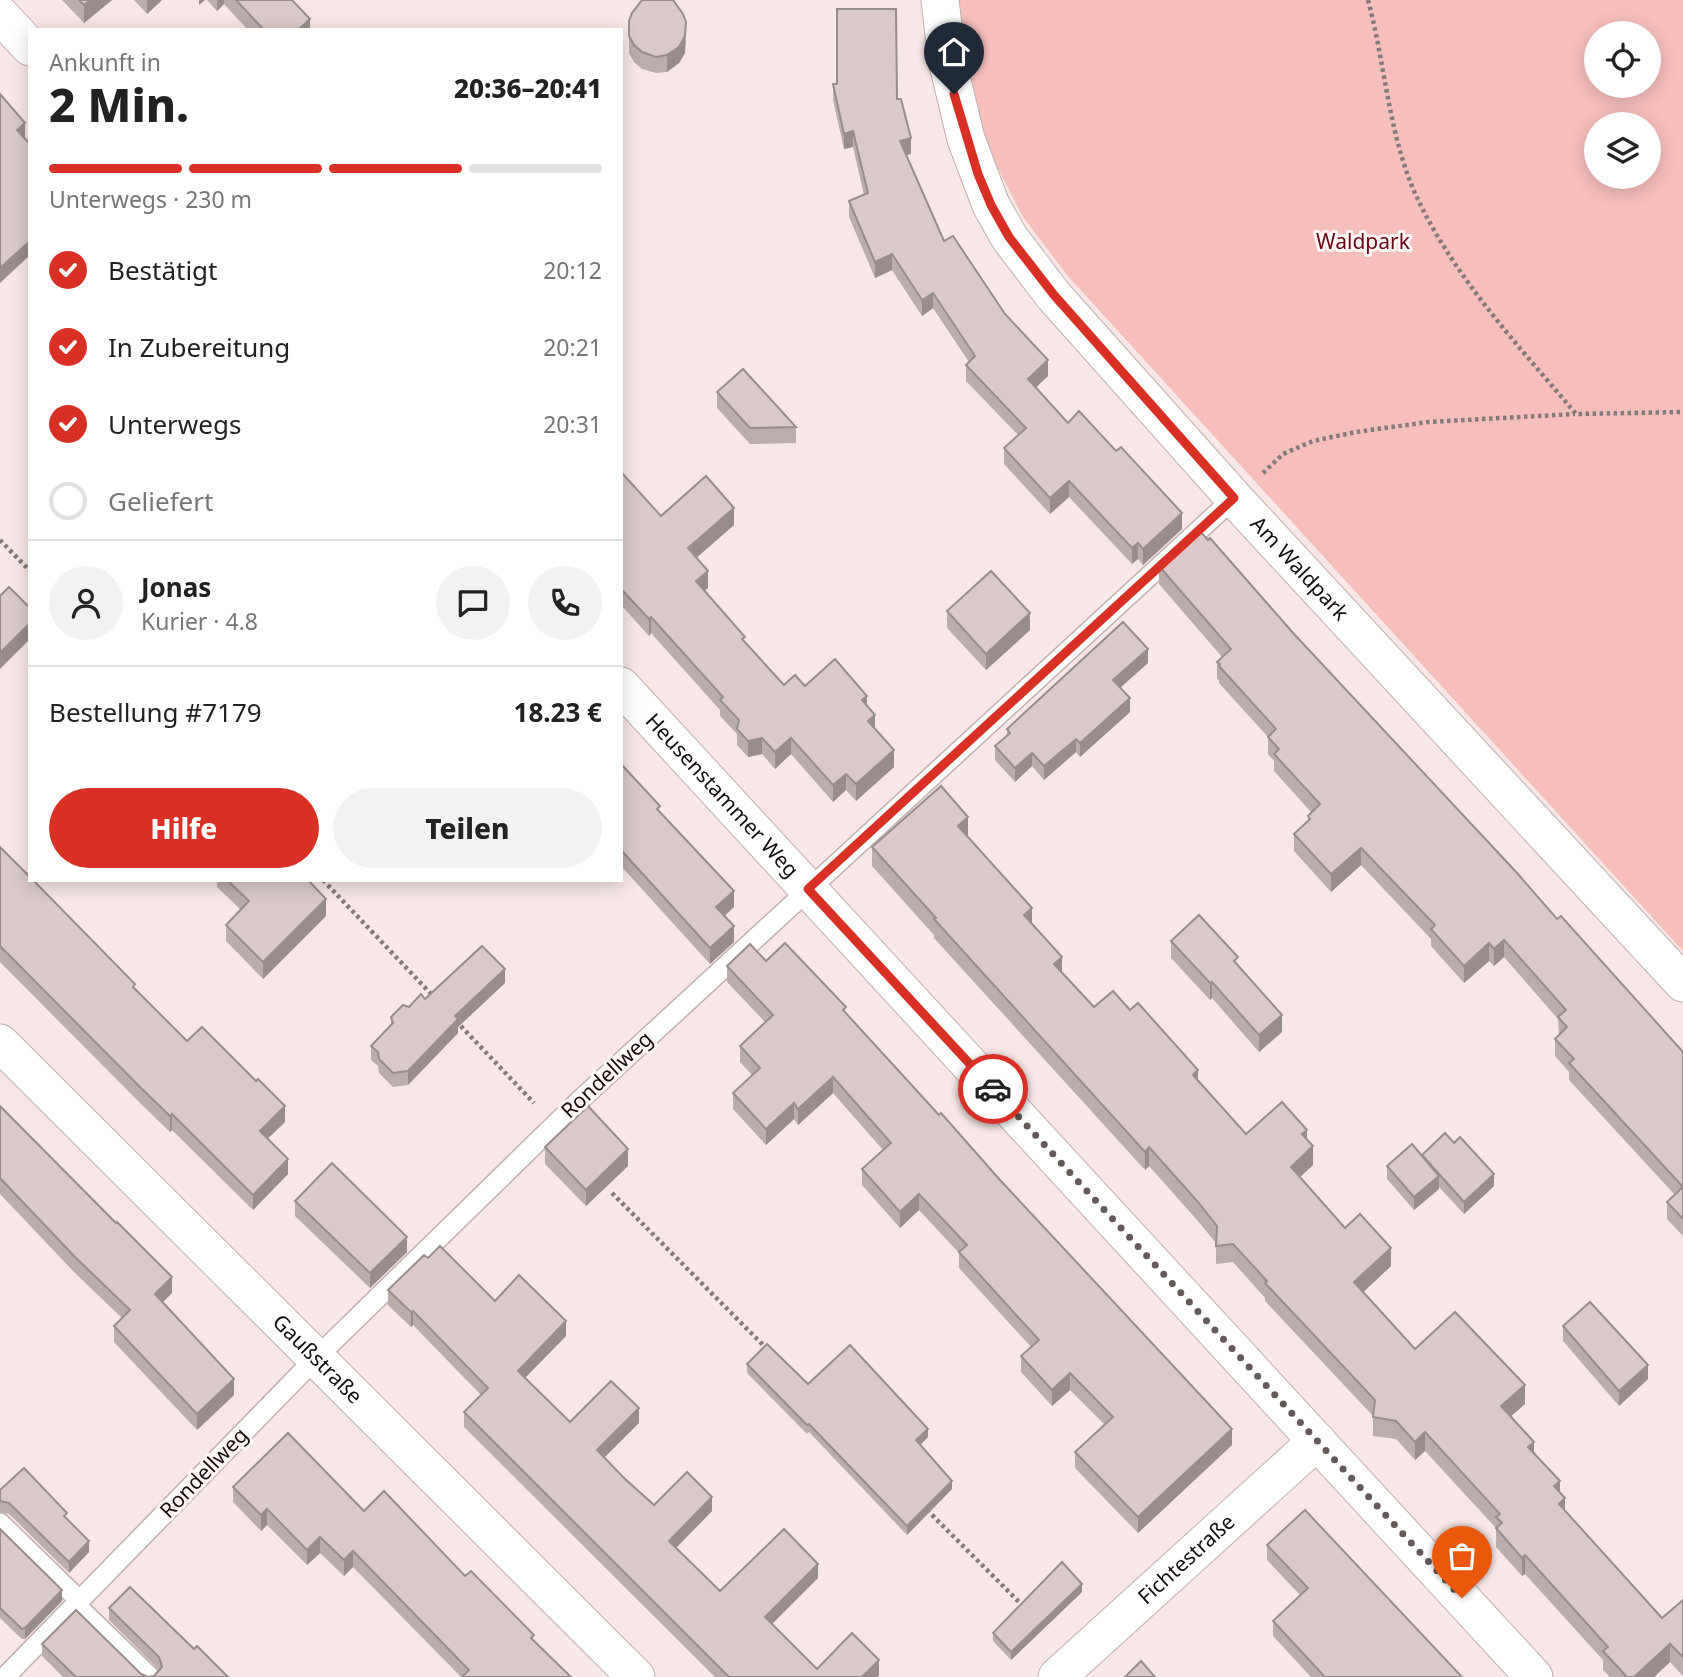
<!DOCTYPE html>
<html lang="de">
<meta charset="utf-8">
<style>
:root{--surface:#fff;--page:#f2f2f2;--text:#222;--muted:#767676;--line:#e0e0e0;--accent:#d93025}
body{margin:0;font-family:"Noto Sans",sans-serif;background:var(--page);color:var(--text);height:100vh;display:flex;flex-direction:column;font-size:26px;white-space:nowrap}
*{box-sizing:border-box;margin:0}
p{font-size:23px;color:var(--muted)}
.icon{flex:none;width:38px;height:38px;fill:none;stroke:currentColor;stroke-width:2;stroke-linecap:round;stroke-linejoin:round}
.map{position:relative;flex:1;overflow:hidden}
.sheet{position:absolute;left:28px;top:28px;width:595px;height:854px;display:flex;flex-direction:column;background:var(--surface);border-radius:0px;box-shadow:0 4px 18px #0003}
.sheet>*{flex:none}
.fabs{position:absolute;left:1584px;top:21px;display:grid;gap:14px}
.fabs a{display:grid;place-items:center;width:77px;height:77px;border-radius:50%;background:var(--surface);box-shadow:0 4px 18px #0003;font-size:35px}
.pin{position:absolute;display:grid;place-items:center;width:60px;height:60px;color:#fff;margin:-72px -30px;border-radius:50% 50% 50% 0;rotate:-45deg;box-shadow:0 0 7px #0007}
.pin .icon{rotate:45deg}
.courier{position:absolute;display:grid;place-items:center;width:70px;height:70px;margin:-35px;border:5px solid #d93025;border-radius:50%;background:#fff;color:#222;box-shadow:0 2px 9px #0007}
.overview em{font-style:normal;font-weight:800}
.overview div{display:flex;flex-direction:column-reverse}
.overview{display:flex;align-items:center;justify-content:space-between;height:119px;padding:0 21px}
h1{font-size:46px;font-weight:800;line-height:52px}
.bar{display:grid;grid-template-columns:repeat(4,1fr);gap:10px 7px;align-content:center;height:84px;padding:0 21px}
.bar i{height:9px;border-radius:5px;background:var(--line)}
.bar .on{background:var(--accent)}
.bar p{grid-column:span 4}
.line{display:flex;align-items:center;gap:18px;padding:0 21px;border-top:2px solid var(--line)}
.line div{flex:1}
.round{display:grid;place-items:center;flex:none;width:74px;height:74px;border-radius:37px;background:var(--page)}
ol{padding:0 21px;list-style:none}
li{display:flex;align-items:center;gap:21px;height:77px}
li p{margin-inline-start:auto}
li .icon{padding:7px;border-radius:50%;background:var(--accent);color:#fff;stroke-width:4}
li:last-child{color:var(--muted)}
li i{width:38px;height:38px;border:4px solid var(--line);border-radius:50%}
.action{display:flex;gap:14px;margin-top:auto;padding:14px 21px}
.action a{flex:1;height:80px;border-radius:42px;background:var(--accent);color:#fff;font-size:28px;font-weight:800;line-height:80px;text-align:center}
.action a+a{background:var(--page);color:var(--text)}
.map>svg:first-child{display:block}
</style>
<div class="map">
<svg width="1683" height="1677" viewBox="0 0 1683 1677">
<rect width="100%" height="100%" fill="#f8e7e6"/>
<path fill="#f7bfbc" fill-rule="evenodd" d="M957 0H1683V951L1067 275 1023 217 985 143 965 66ZM1596 33H1648V86H1596ZM1596 124H1648V177H1596Z"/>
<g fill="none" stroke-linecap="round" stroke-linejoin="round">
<defs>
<g id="service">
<path d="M0 1523 80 1601"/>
<path d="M76 1605 150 1677"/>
<path d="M5 1677 317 1357 578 1102 1234 498"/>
</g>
<g id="minor">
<path id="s1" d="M940 0 947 60 966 139 991 205 1009 237 1053 295 1234 498 1683 983"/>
<path d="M0 15 30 47"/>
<path id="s2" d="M621 686 1534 1677"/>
<path id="s3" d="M0 1043 636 1677"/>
<path id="s4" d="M1057 1677 1317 1441"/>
</g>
</defs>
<use href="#service" stroke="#c1b1b0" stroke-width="22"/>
<use href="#minor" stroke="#c1b1b0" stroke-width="39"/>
<g stroke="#857a79" stroke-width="4.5" stroke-dasharray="3.5 3.5" stroke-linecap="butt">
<path d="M1368 0C1385 63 1388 130 1414 191 1451 274 1518 345 1576 414L1683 412"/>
<path d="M1263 473 1283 454 1313 441 1356 432 1428 422 1575 414"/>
<path d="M0 540 30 571"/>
<path d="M323 880 433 996"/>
<path d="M456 1021 534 1103"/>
<path d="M612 1193 768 1350"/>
<path d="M927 1510 1025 1608"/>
</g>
<use href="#service" stroke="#fff" stroke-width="19"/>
<use href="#minor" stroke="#fff" stroke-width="37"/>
</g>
<g fill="#bbadac">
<path d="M62 0H112L84 23Z"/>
<path d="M134 0H162L147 14Z"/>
<path d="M207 0H292L310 30H248L224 4 217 11Z"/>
<path d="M629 21 686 38 685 53 679 63 667 72 656 73 642 69 634 62 629 53Z"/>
<path d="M833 84 897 99 911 154 907 155 944 241 1005 314 1048 376 1036 387 1068 423 1182 529 1143 565 1138 559 1132 564 1069 497 1050 514 1004 464V448L1018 435 966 381V365L969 362 933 308 922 316 892 270 875 278 849 217V201L864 195 853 147 844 149 833 100Z"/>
<path d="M717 392 796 427V443L750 444 717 408Z"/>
<path d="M621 472 661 516 734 525 696 558 708 588 704 590 745 642 784 685 805 686 867 706 875 728 894 767 856 801 846 790 833 802 791 754 775 769 762 754 748 757 737 745V734L720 716V710L651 633 649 636 621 605Z"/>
<path d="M1159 566 1294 634 1557 919 1683 1052V1236L1667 1219V1202L1675 1195 1569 1080V1072L1555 1056V1039L1559 1035 1558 1019 1504 957 1494 966 1489 961 1464 983 1431 946V939L1361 865 1331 892 1294 851V834L1308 821V816L1311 812 1274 771V761L1268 754V737L1219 683V680L1217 679V662L1222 657 1159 584Z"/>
<path d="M947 611 1030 630 986 670 947 628Z"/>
<path d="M1148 663 1120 688 1130 712 1080 757 1076 752 1044 780 1032 766 1015 782 995 760V746L1007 736V729Z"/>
<path d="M621 764 734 907 724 916 734 942 710 964 621 866Z"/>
<path d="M968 835 967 836 1032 924 1062 973 1094 1007 1130 1010 1198 1080 1246 1134 1307 1139 1313 1165 1300 1177 1345 1228 1391 1266 1363 1292 1415 1349 1525 1404 1511 1416 1560 1492 1565 1510 1662 1618 1683 1600V1676L1670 1662 1654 1677H1610L1603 1670V1660L1525 1574 1522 1576 1496 1547V1528L1425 1451 1415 1460 1396 1439 1373 1436V1416L1265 1301V1298L1233 1262 1216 1264V1243L1197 1220 1149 1166 1145 1170 934 938V935L872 866V847Z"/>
<path d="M0 847 135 989 187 1041 285 1122 268 1138 288 1174 253 1210 172 1130 170 1132 141 1104 0 962Z"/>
<path d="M217 880H308L326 916 263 979 226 941V925L241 910 217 887Z"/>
<path d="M1171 941 1238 966 1282 1032 1259 1052 1212 998 1210 1000 1171 958Z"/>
<path d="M766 961 846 1013 1232 1445 1138 1533 1075 1468V1452L1105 1425 1070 1390 1052 1406 1021 1372V1356L1031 1347 959 1268V1253L919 1210 900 1228 862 1185V1169L883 1150 833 1093 798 1125 794 1119 766 1145 733 1109V1093L752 1075 740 1062V1046L765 1022 727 982V966Z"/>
<path d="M505 983 458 1027V1033L408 1085 393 1087 379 1073 378 1066 371 1060V1046L391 1025V1017L409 1007 425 999Z"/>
<path d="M0 1106 172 1293 162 1302 234 1395 197 1430 114 1342V1326L122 1318 75 1273 0 1194Z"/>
<path d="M545 1147 628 1166 586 1206 545 1164Z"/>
<path d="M1422 1155 1494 1186 1464 1214 1439 1187V1189L1414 1210 1387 1179V1166Z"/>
<path d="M295 1201 407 1252 370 1288 295 1216Z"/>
<path d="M428 1258 495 1301 566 1336 525 1378 570 1422 639 1423 604 1457 624 1478 654 1505 712 1511 676 1548 720 1591 818 1578 772 1624 817 1669 879 1675 877 1677H715L464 1427V1412L481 1395 413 1325 411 1327 388 1305V1290Z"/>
<path d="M1563 1326 1648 1379 1619 1406 1563 1341Z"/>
<path d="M747 1364 808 1384 928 1437 920 1445 952 1489 907 1535 809 1432 807 1434 747 1373Z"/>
<path d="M233 1487 364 1511 465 1576 534 1640 571 1677H461L353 1567 344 1576 320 1553 307 1565 267 1525 261 1531 233 1502Z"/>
<path d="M0 1490 67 1518 89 1552 69 1573 9 1514 0 1512Z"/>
<path d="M0 1529 62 1601 25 1639H22L0 1618Z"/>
<path d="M1267 1545 1462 1677H1311L1273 1636V1621L1300 1595 1267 1560Z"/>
<path d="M1082 1592 1011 1660 993 1641V1633Z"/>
<path d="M109 1608 194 1649 228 1677H63L42 1656V1644L141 1674 148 1677 154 1676 159 1670 109 1620Z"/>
</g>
<g fill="#998d8c">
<path d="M90 0H112L84 23V5Z"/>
<path d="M147 0H162L147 14Z"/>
<path d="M199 0H205L199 5Z"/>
<path d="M217 0H224V4L217 11Z"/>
<path d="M310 19V30H298Z"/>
<path d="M686 22 685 53 679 63 667 72V55Z"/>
<path d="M25 123V137L17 144V130Z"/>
<path d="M853 131V147L844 149V134Z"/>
<path d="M911 138V154L900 157V141Z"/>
<path d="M30 241V255L0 283V268Z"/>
<path d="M892 254V270L875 278V262Z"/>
<path d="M933 293V308L922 316V300Z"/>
<path d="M1048 360V376L1028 395V379Z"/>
<path d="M1069 481V497L1050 514V498Z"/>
<path d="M734 508V525L688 565V548Z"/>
<path d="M1182 513V529L1143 565V549Z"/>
<path d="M1138 543V559L1132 564V548Z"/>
<path d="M708 571V588L696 597V581Z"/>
<path d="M1030 613V630L986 670V654Z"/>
<path d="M651 617V633L649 636V619Z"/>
<path d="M30 623V639L0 669V653Z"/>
<path d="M1148 649V663L1113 694V680Z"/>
<path d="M867 696V712L862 700Z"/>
<path d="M1130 698V712L1080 757V743Z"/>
<path d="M875 715V731L868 721Z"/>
<path d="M762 738V754L748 757V741Z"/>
<path d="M791 738V754L775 769V752Z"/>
<path d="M1076 739V752L1044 780V766Z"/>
<path d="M894 750V767L856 801V784Z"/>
<path d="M1032 753V766L1015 782V768Z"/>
<path d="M846 774V790L833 802V785Z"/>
<path d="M968 817V835L958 844V826Z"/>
<path d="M1361 848V865L1331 892V874Z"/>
<path d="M734 891V907L716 924V907Z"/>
<path d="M326 899V916L263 979V962Z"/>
<path d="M1032 908V927L1024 915Z"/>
<path d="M734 926V942L710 964V948Z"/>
<path d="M1504 940V957L1494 966V949Z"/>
<path d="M1489 943V961L1464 983V966Z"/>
<path d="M1062 957V975L1054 964Z"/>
<path d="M505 969V983L458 1027V1033L408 1085V1071L455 1016Z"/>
<path d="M1212 982V998L1210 1000V983Z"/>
<path d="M1282 1015V1032L1259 1052V1035Z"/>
<path d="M1198 1070V1089L1193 1075Z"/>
<path d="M833 1077V1093L798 1125V1109Z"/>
<path d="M794 1103V1119L766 1145V1129Z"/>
<path d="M285 1106V1122L260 1146V1131Z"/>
<path d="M172 1114V1130L170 1132V1116Z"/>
<path d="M1307 1130V1149L1302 1134Z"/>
<path d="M1313 1146V1165L1291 1185V1167Z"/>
<path d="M1149 1147V1166L1145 1170V1152Z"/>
<path d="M628 1149V1166L586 1206V1190Z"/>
<path d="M288 1159V1174L253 1210V1195Z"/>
<path d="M1494 1174V1186L1464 1214V1202Z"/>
<path d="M1439 1176V1189L1414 1210V1197Z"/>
<path d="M919 1194V1210L900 1228V1212Z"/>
<path d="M407 1237V1252L370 1288V1273Z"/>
<path d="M1391 1248V1266L1354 1301V1282Z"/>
<path d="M172 1277V1293L155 1310V1294Z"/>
<path d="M413 1311V1325L411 1327V1312Z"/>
<path d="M566 1321V1336L518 1385V1371Z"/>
<path d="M1648 1365V1379L1619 1406V1391Z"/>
<path d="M1070 1373V1390L1052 1406V1390Z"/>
<path d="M234 1379V1395L197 1430V1414Z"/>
<path d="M1525 1385V1404L1501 1425V1406Z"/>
<path d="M639 1408V1423L597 1465V1450Z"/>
<path d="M928 1429V1437L916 1449V1440Z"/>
<path d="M1232 1429V1445L1138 1533V1517Z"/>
<path d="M1425 1432V1451L1415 1460V1442Z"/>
<path d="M1534 1442V1460L1528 1447Z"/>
<path d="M952 1481V1489L907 1535V1526Z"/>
<path d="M1560 1481V1500L1554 1486Z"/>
<path d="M712 1497V1511L669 1555V1541Z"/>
<path d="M1565 1498V1516L1559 1504Z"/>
<path d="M267 1509V1525L261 1531V1515Z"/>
<path d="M320 1537V1553L307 1565V1550Z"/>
<path d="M89 1541V1552L69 1573V1562Z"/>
<path d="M353 1551V1567L344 1576V1560Z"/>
<path d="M1525 1555V1574L1522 1576V1558Z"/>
<path d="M818 1564V1578L765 1631V1617Z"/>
<path d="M1082 1584V1592L1011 1660V1652Z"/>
<path d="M62 1590V1601L25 1639V1628Z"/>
<path d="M1670 1644V1662L1654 1677H1634Z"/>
<path d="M879 1660V1675L877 1677H862Z"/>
</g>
<g fill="#dac9c8" stroke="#998d8c" stroke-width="2">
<path d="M79 0H90L84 5Z"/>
<path d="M236 0H292L310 19 298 30H264Z"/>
<path d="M642 0H673L683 14 686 22 685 36 679 47 667 55 656 57 642 52 634 45 629 36V21L632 13Z"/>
<path d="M837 9H896L897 99H901L911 138 900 141 944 241 953 236 1005 314 1048 360 1028 379 1068 423 1079 411 1116 451 1121 447 1182 513 1143 549 1138 543 1132 548 1069 481 1050 498 1004 448 1026 428 966 365 975 356 933 293 922 300 892 254 875 262 849 201 868 193 853 131 844 134 833 84H837Z"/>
<path d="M0 94 25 123 17 130 30 144V241L0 268Z"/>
<path d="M743 369 796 427 750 428 717 392Z"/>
<path d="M621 472 661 516 706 476 734 508 688 548 708 571 696 581 745 637 742 639 784 685 795 675 805 686 835 659 867 696 862 700 875 715 868 721 894 750 856 784 846 774 833 785 791 738 775 752 762 738 748 741 737 729 739 720 720 700 723 697 651 617 649 619 621 589Z"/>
<path d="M1199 530 1208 540 1210 538 1294 634 1518 874 1557 919 1561 916 1683 1052V1219L1667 1202 1683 1187 1569 1063 1574 1059 1555 1039 1567 1027 1558 1017 1566 1010 1504 940 1494 949 1489 943 1464 966 1431 929 1435 925 1361 848 1331 874 1294 834 1310 819 1308 816 1320 804 1274 754 1279 749 1268 737 1276 729 1219 666 1220 664 1217 662 1231 649 1159 566Z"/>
<path d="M991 571 1030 613 986 654 947 611Z"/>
<path d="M9 587 30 608V623L0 653V596Z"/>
<path d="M1123 622 1148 649 1113 680 1130 698 1080 743 1076 739 1044 766 1032 753 1015 768 995 746 1010 733 1007 729Z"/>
<path d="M621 764 660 806 657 809 734 891 716 907 734 926 710 948 621 850Z"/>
<path d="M941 786 968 817 958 826 1032 908 1024 915 1062 957 1054 964 1094 1007 1113 991 1130 1010 1138 1003 1198 1070 1193 1075 1246 1134 1282 1102 1307 1130 1302 1134 1313 1146 1291 1167 1345 1228 1360 1214 1391 1248 1354 1282 1415 1349 1455 1312 1525 1385 1501 1406 1534 1442 1528 1447 1560 1481 1554 1486 1565 1498 1559 1504 1662 1618 1683 1600V1657L1670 1644 1634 1677H1627L1603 1651 1608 1647 1525 1555 1522 1558 1496 1528 1502 1523 1496 1517 1500 1514 1425 1432 1415 1442 1396 1421 1373 1417 1375 1400 1265 1283 1267 1281 1233 1244 1216 1246 1217 1226 1197 1201 1149 1147 1145 1152 934 919 936 918 872 847Z"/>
<path d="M0 847 30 877V880H33L135 984 133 987 187 1041 202 1027 256 1081 258 1079 285 1106 260 1131 288 1159 253 1195 172 1114 170 1116 141 1088 0 946Z"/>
<path d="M227 880H308L326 899 263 962 226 925 249 901Z"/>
<path d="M1199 915 1238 957 1234 961 1282 1015 1259 1035 1212 982 1210 983 1171 941Z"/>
<path d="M785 943 846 1007 843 1010 939 1115 941 1113 1000 1180 1232 1429 1138 1517 1075 1452 1113 1417 1070 1373 1052 1390 1021 1356 1039 1340 959 1252 967 1245 919 1194 900 1212 862 1169 891 1143 833 1077 798 1109 794 1103 766 1129 733 1093 760 1068 740 1046 773 1015 727 966 750 944 766 961Z"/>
<path d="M482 946 505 969 455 1016 458 1019 408 1071 393 1073 379 1059 378 1052 371 1046 393 1023 391 1017 403 1005 409 1007 421 994 425 999Z"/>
<path d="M0 1106 116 1223 117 1222 172 1277 155 1294 234 1379 197 1414 114 1326 130 1310 75 1257 0 1178Z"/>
<path d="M588 1106 628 1149 586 1190 545 1147Z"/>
<path d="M1445 1133 1454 1143 1460 1137 1494 1174 1464 1202 1422 1155Z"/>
<path d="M1412 1144 1439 1176 1414 1197 1387 1166Z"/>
<path d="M332 1163 407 1237 370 1273 295 1201Z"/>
<path d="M440 1246 495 1301 519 1275 566 1321 518 1371 570 1422 611 1381 639 1408 597 1450 624 1478 654 1505 687 1472 712 1497 669 1541 720 1591 784 1529 818 1564 765 1617 817 1669 852 1633 879 1660 862 1677H729L464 1412 488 1388 413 1311 411 1312 388 1290 424 1255 428 1258Z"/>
<path d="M1590 1302 1648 1365 1619 1391 1563 1326Z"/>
<path d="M767 1344 808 1384 850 1345 928 1429 916 1440 952 1481 907 1526 809 1424 807 1425 747 1364Z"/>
<path d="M288 1433 364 1511 384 1491 465 1576 471 1571 534 1635 531 1638 571 1677H462L469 1670 353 1551 344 1560 320 1537 307 1550 267 1509 261 1515 233 1487Z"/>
<path d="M24 1468 67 1513 64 1516 89 1541 69 1562 9 1503 0 1501V1490Z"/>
<path d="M1305 1510 1462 1677H1325L1273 1621 1308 1588 1267 1545Z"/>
<path d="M0 1529 62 1590 25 1628 22 1629 0 1608Z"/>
<path d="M1062 1562 1082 1584 1011 1652 993 1633Z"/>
<path d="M130 1587 194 1649 197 1646 228 1677H76L42 1644 76 1610 141 1674 148 1677 154 1676 162 1667 159 1657 109 1608Z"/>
<path d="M1141 1661 1155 1677H1125Z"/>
</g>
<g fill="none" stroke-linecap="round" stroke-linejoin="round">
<path stroke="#645a5a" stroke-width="7" stroke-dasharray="0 12.6" d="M993 1089 1462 1598"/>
<path stroke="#d93025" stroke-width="9" d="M954 94 978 174 991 205 1009 237 1054 295 1234 498 808 889 993 1089"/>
</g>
<g text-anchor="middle" stroke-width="6" stroke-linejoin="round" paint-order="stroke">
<g font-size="21" fill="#680414" stroke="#fef7f6">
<text x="1363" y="249">Waldpark</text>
</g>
<g font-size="21" fill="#140e0e" stroke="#fef7f6">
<text dy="7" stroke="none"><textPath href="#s1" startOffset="690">Am Waldpark</textPath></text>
<text dy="7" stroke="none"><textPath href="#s2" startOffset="149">Heusenstammer Weg</textPath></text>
<text transform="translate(607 1075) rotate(-43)" y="7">Rondellweg</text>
<text dy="7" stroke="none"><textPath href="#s3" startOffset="448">Gaußstraße</textPath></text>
<text transform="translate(204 1473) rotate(-46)" y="7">Rondellweg</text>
<text dy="7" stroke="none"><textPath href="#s4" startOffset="175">Fichtestraße</textPath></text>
</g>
</g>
</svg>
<div class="fabs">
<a><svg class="icon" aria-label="locate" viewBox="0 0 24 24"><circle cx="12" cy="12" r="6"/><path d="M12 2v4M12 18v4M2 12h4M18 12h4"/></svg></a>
<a><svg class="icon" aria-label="layers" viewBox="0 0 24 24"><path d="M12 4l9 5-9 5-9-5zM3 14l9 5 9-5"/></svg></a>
</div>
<div class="pin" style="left:1462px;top:1598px;background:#ea580c"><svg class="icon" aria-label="bag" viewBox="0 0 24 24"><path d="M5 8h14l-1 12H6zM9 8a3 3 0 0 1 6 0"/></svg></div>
<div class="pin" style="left:954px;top:94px;background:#1f2937"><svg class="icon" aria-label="home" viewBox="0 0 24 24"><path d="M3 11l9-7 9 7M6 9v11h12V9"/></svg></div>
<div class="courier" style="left:993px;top:1089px"><svg class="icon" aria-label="car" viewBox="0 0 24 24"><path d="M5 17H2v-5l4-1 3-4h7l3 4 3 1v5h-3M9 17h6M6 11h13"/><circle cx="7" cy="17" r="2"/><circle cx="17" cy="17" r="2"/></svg></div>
<section class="sheet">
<div class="overview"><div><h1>2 Min.</h1><p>Ankunft in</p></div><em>20:36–20:41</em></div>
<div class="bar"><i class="on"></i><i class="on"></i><i class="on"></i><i></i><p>Unterwegs · 230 m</p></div>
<ol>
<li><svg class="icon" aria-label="check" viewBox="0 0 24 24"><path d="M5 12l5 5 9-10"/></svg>Bestätigt<p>20:12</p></li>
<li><svg class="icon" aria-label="check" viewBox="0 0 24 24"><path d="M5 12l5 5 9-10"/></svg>In Zubereitung<p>20:21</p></li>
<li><svg class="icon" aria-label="check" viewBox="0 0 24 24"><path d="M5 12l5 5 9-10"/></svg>Unterwegs<p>20:31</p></li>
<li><i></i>Geliefert</li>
</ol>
<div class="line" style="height:126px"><a class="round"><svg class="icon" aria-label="person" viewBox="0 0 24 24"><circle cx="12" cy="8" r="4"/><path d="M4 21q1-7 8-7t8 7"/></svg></a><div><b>Jonas</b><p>Kurier · 4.8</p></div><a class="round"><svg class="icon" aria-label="chat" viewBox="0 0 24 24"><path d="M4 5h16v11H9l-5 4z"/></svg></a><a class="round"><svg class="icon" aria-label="phone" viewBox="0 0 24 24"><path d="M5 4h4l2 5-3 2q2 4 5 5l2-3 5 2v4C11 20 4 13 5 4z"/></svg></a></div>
<div class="line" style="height:91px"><div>Bestellung #7179</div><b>18.23 €</b></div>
<div class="action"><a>Hilfe</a><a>Teilen</a></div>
</section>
</div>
